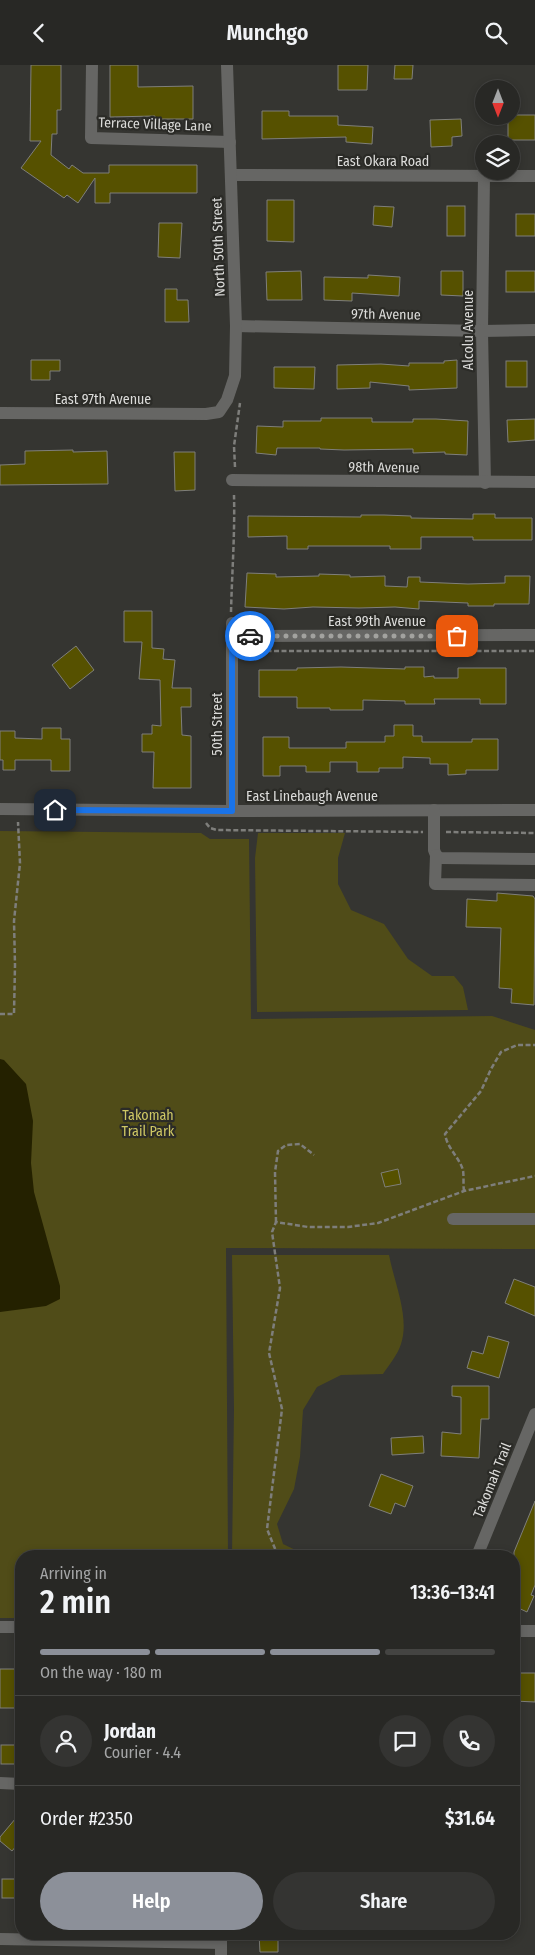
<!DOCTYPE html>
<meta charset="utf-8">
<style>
:root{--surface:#282825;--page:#343432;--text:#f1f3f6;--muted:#a5a6a7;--line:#444442;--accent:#8c9099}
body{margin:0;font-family:"Fira Sans Condensed",sans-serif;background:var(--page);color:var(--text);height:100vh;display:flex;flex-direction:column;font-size:19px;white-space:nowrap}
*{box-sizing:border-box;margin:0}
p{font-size:16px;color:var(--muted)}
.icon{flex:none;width:28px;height:28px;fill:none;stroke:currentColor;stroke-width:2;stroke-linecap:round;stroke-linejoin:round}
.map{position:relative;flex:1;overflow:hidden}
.panel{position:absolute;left:15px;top:1485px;width:505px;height:390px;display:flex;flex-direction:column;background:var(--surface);border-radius:20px;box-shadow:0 2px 8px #0003,0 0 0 1px var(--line)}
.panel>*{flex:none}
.needle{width:32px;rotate:180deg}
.tools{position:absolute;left:475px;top:15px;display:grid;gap:10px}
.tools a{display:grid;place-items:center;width:45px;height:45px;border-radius:50%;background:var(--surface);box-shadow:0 2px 8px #0003,0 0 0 1px var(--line);font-size:25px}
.pin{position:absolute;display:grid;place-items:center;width:42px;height:42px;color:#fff;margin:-21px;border-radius:10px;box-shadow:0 2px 8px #0006}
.courier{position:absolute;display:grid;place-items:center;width:50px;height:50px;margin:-25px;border:4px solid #1a73e8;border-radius:50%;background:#fff;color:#222;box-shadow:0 1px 6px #0007}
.summary em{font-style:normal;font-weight:600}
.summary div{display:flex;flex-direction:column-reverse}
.summary{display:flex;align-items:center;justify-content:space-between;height:85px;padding:0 25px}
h1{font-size:32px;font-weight:600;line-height:38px}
.bar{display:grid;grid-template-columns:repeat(4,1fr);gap:8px 5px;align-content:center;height:60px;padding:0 25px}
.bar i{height:6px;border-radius:4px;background:var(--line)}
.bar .selected{background:var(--accent)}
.bar p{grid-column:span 4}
.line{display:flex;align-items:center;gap:12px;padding:0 25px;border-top:1px solid var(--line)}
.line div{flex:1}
.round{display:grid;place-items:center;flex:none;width:52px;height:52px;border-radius:26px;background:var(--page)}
.button{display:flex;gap:10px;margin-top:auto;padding:10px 25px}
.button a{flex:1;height:58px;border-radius:30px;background:var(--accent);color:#fff;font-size:20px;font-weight:600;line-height:58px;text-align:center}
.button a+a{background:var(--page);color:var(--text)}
header{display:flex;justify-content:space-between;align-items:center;height:65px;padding:0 25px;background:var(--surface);font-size:22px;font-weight:600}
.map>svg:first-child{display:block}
</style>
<header><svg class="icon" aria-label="back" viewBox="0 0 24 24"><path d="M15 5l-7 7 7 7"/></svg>Munchgo<svg class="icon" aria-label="search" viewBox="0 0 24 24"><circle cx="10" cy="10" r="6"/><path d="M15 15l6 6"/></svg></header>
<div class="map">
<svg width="535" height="1890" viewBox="0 0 535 1890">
<rect width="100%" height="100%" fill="#353531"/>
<g fill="#504c18">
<path d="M0 766 201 768 210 774H249L251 954 492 951 535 965V1184L226 1183 228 1491H21V1553H0Z"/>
<path d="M258 768H345L338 793V819L351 845 384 859 408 894 432 911H454L463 922 468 945 257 947 255 793Z"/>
<path d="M232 1190H389C394 1217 410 1252 401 1279 398 1289 389 1300 383 1309L341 1310 317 1322 303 1345 300 1392 294 1424 277 1459 283 1479 308 1491H232L234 1344Z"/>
</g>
<path fill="#242100" d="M0 994 4 995 26 1019 33 1056 31 1098 34 1127 60 1221V1234L46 1241 0 1247Z"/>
<g fill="#565100" stroke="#7f7f7b">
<path d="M31 0H61V45H57V69H52L51 90 69 104 72 100 83 108H109V100H197V128H110V138H95V113L78 138 67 130 64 133 21 103 41 76H30Z"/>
<path d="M110 0H138V22L193 21V54H155V51L110 52Z"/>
<path d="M338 0H368L367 25H338Z"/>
<path d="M395 0H413L412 14H394Z"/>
<path d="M262 46H289V51H338V60L373 62 372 79 346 77V72L262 74Z"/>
<path d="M511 50H535V75H508V51Z"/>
<path d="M461 54 462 71 452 72V81L431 82 430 55Z"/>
<path d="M267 135H294V177L267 176Z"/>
<path d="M374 141 394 142 392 162 373 160Z"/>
<rect x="447" y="141" width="18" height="30"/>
<rect x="516" y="149" width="19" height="22"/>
<path d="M159 158H182L180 193 158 192Z"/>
<path d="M301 206 302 235H267L266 207Z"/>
<path d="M441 206H463V231L441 230Z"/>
<rect x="506" y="206" width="29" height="21"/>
<path d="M368 210 400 212 399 231 352 228V236L324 235V212L368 213Z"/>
<path d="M165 224H177V235H188L189 257H165Z"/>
<path d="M31 295H60V306H50V315H31Z"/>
<path d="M457 295V323L409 325V321L370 317V323L337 324V300L381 299 409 301V298H444V296Z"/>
<rect x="506" y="296" width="21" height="26"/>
<path d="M274 302H315L314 324 274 323Z"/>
<path d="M321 353H372V357H413V354H436L468 356 467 390 445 389V387L413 388V384L344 385 320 384V383H277L276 390 256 388 257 361 283 362V356H321Z"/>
<path d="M535 354V375L508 377 507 355Z"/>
<path d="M73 385V387L107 386 108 419 0 420V400L25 399V386Z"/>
<path d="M174 387H195V425L175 426Z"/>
<path d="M473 449H495V453H532V475H473V472H421V484H390V481H308V484H287V471L248 472V451L361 452V450H384L411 451V453L473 454Z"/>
<path d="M247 508 276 509V512L319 511V509L350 510V512L385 511V521L407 522 408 512H420V517L468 519 505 518V511H530L529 539H494V541H468V538L419 536V544L395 542 359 543 313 542 284 544 245 542Z"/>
<path d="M124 546H152V583L164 584 163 594 175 595 172 623H191V642H181L182 670 191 671V723H153L154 687H142V669H152V660L161 661 160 615 139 614 142 577H124Z"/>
<path d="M76 581 94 605 70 624 52 600Z"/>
<path d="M341 602 405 604V602H424V612L434 611V613H458V603H506V639H480V634H434L435 639H405V636L363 635V645H330V643H297V632H259V605H297V603Z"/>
<path d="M394 660H413V671H422V677H472V674H498V705H466V709L448 710V699H430V693L403 692V703H379V707H357V697H330V707H306V701H280V711H263V672H289V683H346V677H385V671H394Z"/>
<path d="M42 663H61V674H70V706H51V695H15V705H3V695H0V666H15V673L42 674Z"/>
<path d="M497 828 533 831 535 834 534 940 511 938 512 924 499 923 501 863 466 862 467 834 497 836Z"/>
<path d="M398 1104 401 1119 385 1122 381 1108Z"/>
<path d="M514 1214 535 1222V1251L505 1238Z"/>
<path d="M488 1271 509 1277 499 1313 467 1303 472 1286 483 1289Z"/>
<path d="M452 1321H489V1354H481L479 1393 441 1391 442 1367 461 1369V1332L452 1331Z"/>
<path d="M423 1371 424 1388 392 1390 391 1373Z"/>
<path d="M381 1409 413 1421 405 1442 395 1438 391 1449 369 1441Z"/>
<path d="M535 1436V1520L531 1530 534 1531 527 1547 514 1541V1487Z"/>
<rect x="0" y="1604" width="21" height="39"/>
<path d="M514 1608H535V1637L514 1636Z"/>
<rect x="1" y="1680" width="19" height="19"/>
<path d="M21 1747V1775L12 1786 0 1776V1772Z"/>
<rect x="2" y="1814" width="19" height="19"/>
<path d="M259 1869H278V1887H260Z"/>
</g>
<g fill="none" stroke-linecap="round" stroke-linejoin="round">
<g stroke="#7e7e7b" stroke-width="2.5" stroke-dasharray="5 2.5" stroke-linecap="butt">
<path d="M235 402 234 381 240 338"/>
<path d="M231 547C232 507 235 469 234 430"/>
<path d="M244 586H535"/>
<path d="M206 758 210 763 217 765 423 767"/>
<path d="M446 767 535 768"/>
<path d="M0 949H14L15 900 14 856 20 798 18 757"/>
<path d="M464 1126C463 1120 464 1112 463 1105 459 1092 447 1083 445 1069L481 1026 491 1004 501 987 517 980H535"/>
<path d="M276 1157 275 1107 278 1086 286 1080 300 1079 314 1090"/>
<path d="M278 1491 267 1464 282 1344 269 1288 280 1223 272 1167 276 1157 308 1162H348L378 1158 464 1126 535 1111"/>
</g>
<g stroke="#666664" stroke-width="12">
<path d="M92 0 91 73 230 77"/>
<path d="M231 110 535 111"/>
<path d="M484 111 482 266 485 418"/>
<path d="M236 261 482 266 535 265"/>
<path d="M0 348 206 349 219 347 227 335 235 311 236 261 227 0"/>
<path d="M232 415 535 417"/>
<path d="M232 558V746"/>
<path d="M232 571 535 570"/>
<path d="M0 744 232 746 535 745"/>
<path d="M434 745V785L436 790 440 793 535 794"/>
<path d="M436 790 435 819 535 820"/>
<path d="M453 1154H535"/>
<path d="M477 1491 535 1349"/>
<path d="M0 1562H21"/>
<path d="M514 1566H535"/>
<path d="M0 1718 21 1719"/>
<path d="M0 1874 221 1878"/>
<path d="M221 1890V1869"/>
</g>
</g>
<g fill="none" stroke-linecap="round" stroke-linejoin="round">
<path stroke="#a2a29f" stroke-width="5" stroke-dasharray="0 9" d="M250 571H457"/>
<path stroke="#1a73e8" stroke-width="6" d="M55 745 232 746V571H250"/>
</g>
<g text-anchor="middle" stroke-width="4.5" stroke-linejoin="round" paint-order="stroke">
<g font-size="14" fill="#dcdcda" stroke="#2b2b27">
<text transform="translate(155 59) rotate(2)" y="5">Terrace Village Lane</text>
<text x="383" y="101">East Okara Road</text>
<text transform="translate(218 182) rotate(-92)" y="5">North 50th Street</text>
<text transform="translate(386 249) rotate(1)" y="5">97th Avenue</text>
<text transform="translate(468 265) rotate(-90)" y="5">Alcolu Avenue</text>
<text x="103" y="339">East 97th Avenue</text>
<text transform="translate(384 402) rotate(1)" y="5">98th Avenue</text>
<text x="377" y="561">East 99th Avenue</text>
<text transform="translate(217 659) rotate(-90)" y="5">50th Street</text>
<text x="312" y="736">East Linebaugh Avenue</text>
<text transform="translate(492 1415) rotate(-68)" y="5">Takomah Trail</text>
</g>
<g font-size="14" fill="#cec764" stroke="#2b2b27">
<text x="148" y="1055">Takomah<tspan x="148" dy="16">Trail Park</tspan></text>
</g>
</g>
</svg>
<div class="tools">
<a><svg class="needle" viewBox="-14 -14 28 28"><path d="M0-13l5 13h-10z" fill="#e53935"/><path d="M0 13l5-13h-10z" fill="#a5a6a7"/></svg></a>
<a><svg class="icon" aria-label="layers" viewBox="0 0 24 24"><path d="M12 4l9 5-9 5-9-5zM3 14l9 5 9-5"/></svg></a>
</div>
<div class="pin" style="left:457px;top:571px;background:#ea580c"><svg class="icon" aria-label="bag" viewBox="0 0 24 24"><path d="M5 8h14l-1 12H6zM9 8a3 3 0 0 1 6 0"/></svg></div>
<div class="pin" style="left:55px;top:745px;background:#1f2937"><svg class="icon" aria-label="home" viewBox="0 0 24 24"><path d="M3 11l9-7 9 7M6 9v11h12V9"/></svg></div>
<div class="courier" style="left:250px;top:571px"><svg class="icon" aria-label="car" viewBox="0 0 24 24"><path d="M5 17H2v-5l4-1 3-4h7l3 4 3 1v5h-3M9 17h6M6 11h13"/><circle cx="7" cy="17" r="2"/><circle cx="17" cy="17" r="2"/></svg></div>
<section class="panel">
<div class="summary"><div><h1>2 min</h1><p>Arriving in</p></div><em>13:36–13:41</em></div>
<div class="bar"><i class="selected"></i><i class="selected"></i><i class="selected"></i><i></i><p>On the way · 180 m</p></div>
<div class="line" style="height:90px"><a class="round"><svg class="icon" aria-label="person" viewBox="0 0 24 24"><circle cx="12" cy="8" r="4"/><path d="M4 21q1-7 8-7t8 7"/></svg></a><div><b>Jordan</b><p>Courier · 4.4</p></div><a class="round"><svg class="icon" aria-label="chat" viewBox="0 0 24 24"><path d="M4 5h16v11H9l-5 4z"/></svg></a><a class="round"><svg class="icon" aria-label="phone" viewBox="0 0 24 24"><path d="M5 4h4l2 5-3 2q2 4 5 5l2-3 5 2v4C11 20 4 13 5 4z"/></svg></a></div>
<div class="line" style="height:65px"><div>Order #2350</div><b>$31.64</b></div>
<div class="button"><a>Help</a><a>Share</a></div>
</section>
</div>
